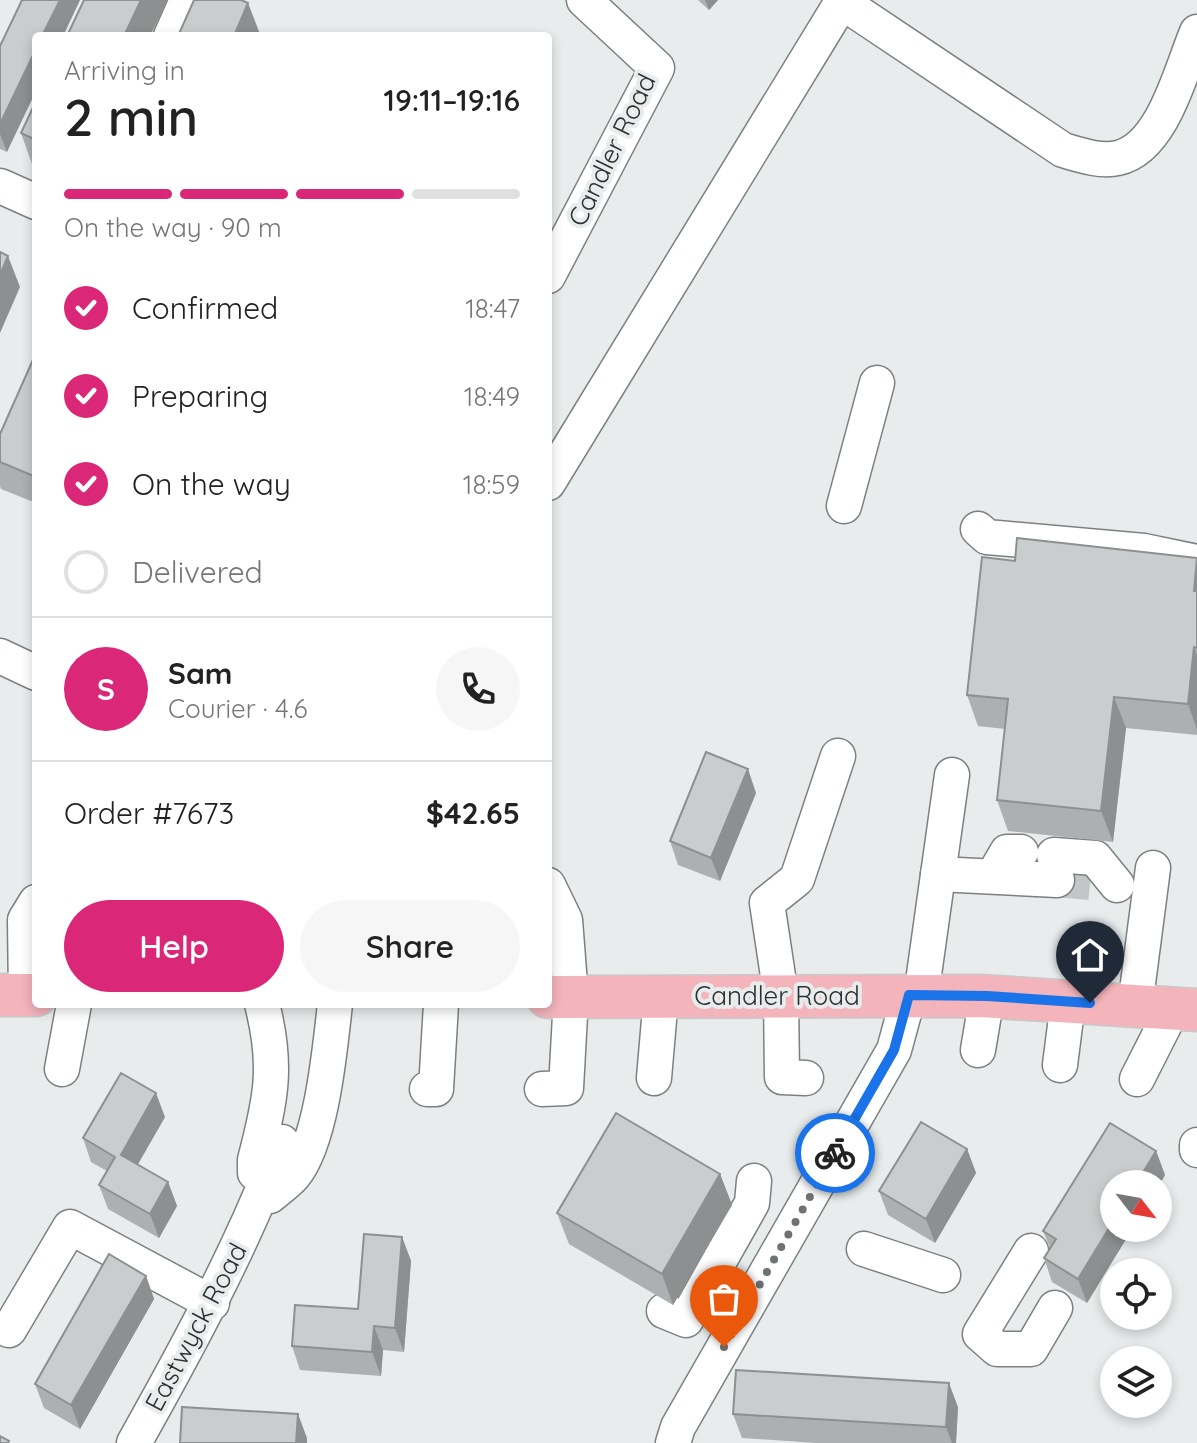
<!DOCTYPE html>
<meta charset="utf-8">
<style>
:root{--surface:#fff;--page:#f6f6f6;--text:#222;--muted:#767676;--line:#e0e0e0;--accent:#db2777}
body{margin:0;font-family:Quicksand,sans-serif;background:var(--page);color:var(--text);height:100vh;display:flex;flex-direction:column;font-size:30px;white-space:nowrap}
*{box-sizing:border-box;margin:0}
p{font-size:26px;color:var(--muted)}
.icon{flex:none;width:44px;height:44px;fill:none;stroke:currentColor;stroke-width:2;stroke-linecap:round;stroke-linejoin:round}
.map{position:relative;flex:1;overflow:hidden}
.panel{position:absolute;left:32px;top:32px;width:520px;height:976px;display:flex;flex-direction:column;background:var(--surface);border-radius:8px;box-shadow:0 4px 12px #0003}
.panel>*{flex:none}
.needle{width:52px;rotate:121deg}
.controls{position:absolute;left:1100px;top:1170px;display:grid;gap:16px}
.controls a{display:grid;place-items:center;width:72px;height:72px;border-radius:50%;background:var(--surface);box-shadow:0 4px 12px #0003;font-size:40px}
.pin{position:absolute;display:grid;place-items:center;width:68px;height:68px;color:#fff;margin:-82px -34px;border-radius:50% 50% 50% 0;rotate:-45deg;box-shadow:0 0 8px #0007}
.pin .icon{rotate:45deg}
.courier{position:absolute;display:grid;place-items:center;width:80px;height:80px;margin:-40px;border:6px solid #1a73e8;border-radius:50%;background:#fff;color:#222;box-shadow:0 2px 10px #0007}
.summary em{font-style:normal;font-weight:600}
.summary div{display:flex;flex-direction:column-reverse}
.summary{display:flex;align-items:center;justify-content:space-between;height:136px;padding:0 32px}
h1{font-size:52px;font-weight:600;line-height:60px}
.bar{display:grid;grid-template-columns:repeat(4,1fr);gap:12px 8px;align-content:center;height:96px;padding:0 32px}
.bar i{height:10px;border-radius:6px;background:var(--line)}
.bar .selected{background:var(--accent)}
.bar p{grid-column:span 4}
.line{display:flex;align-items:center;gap:20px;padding:0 32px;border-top:2px solid var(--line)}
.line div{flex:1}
.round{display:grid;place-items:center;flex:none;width:84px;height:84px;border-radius:42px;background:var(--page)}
ol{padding:0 32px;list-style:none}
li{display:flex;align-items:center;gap:24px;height:88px}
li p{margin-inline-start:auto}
li .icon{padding:8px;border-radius:50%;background:var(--accent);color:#fff;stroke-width:4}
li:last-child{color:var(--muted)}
li i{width:44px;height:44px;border:4px solid var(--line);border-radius:50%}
.cta{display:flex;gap:16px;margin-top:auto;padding:16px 32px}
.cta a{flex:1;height:92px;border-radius:48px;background:var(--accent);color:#fff;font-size:32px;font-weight:600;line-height:92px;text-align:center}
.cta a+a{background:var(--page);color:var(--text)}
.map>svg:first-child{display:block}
</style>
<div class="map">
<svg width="1197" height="1443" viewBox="0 0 1197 1443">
<rect width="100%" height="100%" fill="#e8ecec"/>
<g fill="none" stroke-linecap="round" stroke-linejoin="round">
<path stroke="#c3c6c6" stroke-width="34" stroke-dasharray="34 17" stroke-linecap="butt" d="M1057 880 1090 883"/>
<defs>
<g id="minor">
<path d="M842 2 1063 150C1080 155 1100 162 1118 158 1163 148 1181 70 1197 32"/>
<path d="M171 36 187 0"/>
<path d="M0 186 36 202"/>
<path d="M548 276 657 68 584 0"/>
<path d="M548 483 843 0"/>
<path d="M844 506 877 383"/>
<path d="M978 529 987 537 1144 551 1197 562"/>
<path d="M0 656 36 673"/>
<path d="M1054 855 1095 858 1117 885"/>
<path d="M938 874 1057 880"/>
<path d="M993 876 1007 852H1021"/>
<path d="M26 995 25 920 36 902"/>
<path d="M921 996 952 775"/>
<path d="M1135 1006 1153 868"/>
<path d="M978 1050 987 996"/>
<path d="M1060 1065 1068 1002"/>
<path d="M62 1069 74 1004"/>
<path d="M654 1078 661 997"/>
<path d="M806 1078 782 1077 781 996 767 903 797 879 838 756"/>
<path d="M1137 1079 1173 1008"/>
<path d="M427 1089H436L441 1004"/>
<path d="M542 1089 566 1088 571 997 565 920 548 885"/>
<path d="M1197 1145V1150"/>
<path d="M255 1173V1160C271 1099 278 1066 262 1004"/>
<path d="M270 1196C278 1189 287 1183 294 1175 322 1141 330 1048 335 1004"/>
<path d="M864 1249 943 1275"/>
<path d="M1031 1251 980 1334 997 1349H1031L1055 1308"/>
<path d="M664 1311 686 1320 752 1203 754 1181"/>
<path d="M9 1330 70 1227 212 1303"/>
<path d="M134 1443C189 1345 242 1247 282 1142"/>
<path d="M673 1443 678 1427 894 1050 909 995"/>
</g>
<g id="major">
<path d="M0 995H36"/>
<path d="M548 997 981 996 1197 1010"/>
</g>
</defs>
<use href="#minor" stroke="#7c8080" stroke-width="37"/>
<use href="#major" stroke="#c9c9c9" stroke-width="45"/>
<use href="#minor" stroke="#fff" stroke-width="34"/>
<use href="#major" stroke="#f4b4bc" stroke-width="42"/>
</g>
<g fill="#adb0b0">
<path d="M22 0H80L63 36H36L7 152 0 149V46Z"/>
<path d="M698 0H718L709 10Z"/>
<path d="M36 101V166L32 164 21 133Z"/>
<path d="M36 353V503L1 489 0 486V434Z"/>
<path d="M1197 558V735L1126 728 1113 842 1008 831 997 800 1005 729 978 726 967 695 1015 561Z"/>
<path d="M756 793 720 881 678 865 670 841Z"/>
<path d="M165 1117 138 1164 168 1182 177 1206 159 1238 108 1209 99 1185 107 1171 91 1162 83 1138Z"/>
<path d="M967 1149 976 1173 935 1243 888 1215 879 1191Z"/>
<path d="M1156 1151 1165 1175 1158 1187V1184L1087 1303 1052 1282 1044 1258 1050 1248 1043 1231Z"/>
<path d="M720 1174 732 1205 673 1305 569 1244 557 1213Z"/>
<path d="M402 1237 411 1261 404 1352 383 1350 381 1376 300 1370 292 1346 358 1309Z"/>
<path d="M146 1276 154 1299 80 1429 44 1408 35 1384Z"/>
<path d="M958 1407 956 1443H816L742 1438 733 1414Z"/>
</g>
<g fill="#8d9090">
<path d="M60 0H80L63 36H42Z"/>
<path d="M141 0H168L150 36H124Z"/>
<path d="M705 0H718L709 10Z"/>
<path d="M248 3 260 34 259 36H234Z"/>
<path d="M36 49V91L7 152 0 134V124Z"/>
<path d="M8 256 20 287 0 333V275Z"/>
<path d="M1197 564V599L1194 591Z"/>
<path d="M1194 647 1197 655V730L1188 704Z"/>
<path d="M1114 697 1126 728 1113 842 1101 811Z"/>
<path d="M748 769 756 793 720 881 711 858Z"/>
<path d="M156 1093 165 1117 130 1178 121 1155Z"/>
<path d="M967 1149 976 1173 935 1243 926 1219Z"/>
<path d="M1156 1151 1165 1175 1158 1187V1184H1136Z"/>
<path d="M720 1174 732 1205 673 1305 662 1274Z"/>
<path d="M168 1182 177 1206 159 1238 150 1214Z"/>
<path d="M1114 1220V1228H1133L1087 1303 1078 1279Z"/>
<path d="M402 1237 411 1261 404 1352 395 1328Z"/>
<path d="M146 1276 154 1299 80 1429 71 1405Z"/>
<path d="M374 1326 383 1350 381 1376 372 1352Z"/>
<path d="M949 1383 958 1407 956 1443H952L946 1427Z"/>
<path d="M298 1414 307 1438V1443H296Z"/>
</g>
<g fill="#c9cdcd" stroke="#8d9090" stroke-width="2">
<path d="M22 0H60L42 36H36V49L0 124V46Z"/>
<path d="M84 0H141L124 36H67Z"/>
<path d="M194 0H241L248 3 234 36H178Z"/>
<path d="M36 101V140L21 133Z"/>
<path d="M0 252 8 256 0 275Z"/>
<path d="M36 353V477L0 462V434Z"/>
<path d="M1017 538 1197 558 1194 591H1197V648L1194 647 1188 704 1114 697 1101 811 997 800 1008 699 967 695 982 557 1015 561Z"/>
<path d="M706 752 748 769 711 858 670 841Z"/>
<path d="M121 1073 156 1093 121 1155 168 1182 150 1214 99 1185 115 1157 83 1138Z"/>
<path d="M616 1113 720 1174 662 1274 557 1213Z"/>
<path d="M921 1122 967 1149 926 1219 879 1191Z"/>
<path d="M1110 1123 1156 1151 1136 1184H1114V1220L1078 1279 1044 1258 1056 1239 1043 1231Z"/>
<path d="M364 1234 402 1237 395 1328 374 1326 372 1352 292 1346 295 1305 358 1309Z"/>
<path d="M109 1254 146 1276 71 1405 35 1384Z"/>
<path d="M736 1370 949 1383 946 1427 733 1414Z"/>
<path d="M182 1407 298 1414 296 1443H180Z"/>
<path d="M0 1436 9 1441 8 1443H0Z"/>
</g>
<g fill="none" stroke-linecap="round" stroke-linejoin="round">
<path stroke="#6f7272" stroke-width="8" stroke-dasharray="0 14.4" d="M724 1347 835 1153"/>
<path stroke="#1a73e8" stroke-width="10" d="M835 1153 894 1050 909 995 987 996 1090 1003"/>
</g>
<g text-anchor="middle" stroke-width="8" stroke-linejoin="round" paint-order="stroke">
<g font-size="26" fill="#2e3030" stroke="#e8ecec">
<text transform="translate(612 150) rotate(-64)" y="9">Candler Road</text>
<text x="777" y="1005">Candler Road</text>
<text transform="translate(196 1327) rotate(-62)" y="9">Eastwyck Road</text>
</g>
</g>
</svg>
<div class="controls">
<a><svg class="needle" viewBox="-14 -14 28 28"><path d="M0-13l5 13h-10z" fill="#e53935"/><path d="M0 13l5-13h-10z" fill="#767676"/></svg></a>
<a><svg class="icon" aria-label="locate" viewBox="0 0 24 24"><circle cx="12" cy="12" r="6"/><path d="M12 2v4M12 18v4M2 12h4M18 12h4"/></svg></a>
<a><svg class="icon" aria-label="layers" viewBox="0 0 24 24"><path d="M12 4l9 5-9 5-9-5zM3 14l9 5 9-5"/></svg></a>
</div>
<div class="pin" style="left:724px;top:1347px;background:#ea580c"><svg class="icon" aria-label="bag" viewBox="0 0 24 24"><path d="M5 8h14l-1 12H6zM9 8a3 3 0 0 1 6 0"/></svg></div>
<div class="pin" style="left:1090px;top:1003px;background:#1f2937"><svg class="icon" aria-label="home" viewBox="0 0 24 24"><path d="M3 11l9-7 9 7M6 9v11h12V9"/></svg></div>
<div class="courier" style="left:835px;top:1153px"><svg class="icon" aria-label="bike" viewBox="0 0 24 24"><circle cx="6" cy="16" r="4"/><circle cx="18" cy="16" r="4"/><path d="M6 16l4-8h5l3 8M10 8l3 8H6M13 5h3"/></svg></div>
<section class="panel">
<div class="summary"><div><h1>2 min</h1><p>Arriving in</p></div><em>19:11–19:16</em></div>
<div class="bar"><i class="selected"></i><i class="selected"></i><i class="selected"></i><i></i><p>On the way · 90 m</p></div>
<ol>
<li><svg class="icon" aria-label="check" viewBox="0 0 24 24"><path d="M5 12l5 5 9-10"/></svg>Confirmed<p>18:47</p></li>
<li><svg class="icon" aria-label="check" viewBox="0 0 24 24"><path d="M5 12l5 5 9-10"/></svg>Preparing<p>18:49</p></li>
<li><svg class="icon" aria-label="check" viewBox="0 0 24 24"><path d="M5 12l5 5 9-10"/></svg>On the way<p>18:59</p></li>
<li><i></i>Delivered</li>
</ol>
<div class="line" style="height:144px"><b class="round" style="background:var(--accent);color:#fff">S</b><div><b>Sam</b><p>Courier · 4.6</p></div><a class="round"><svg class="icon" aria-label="phone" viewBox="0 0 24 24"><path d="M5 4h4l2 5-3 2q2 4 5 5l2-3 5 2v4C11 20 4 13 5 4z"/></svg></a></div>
<div class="line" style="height:104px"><div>Order #7673</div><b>$42.65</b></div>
<div class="cta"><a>Help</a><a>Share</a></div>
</section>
</div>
